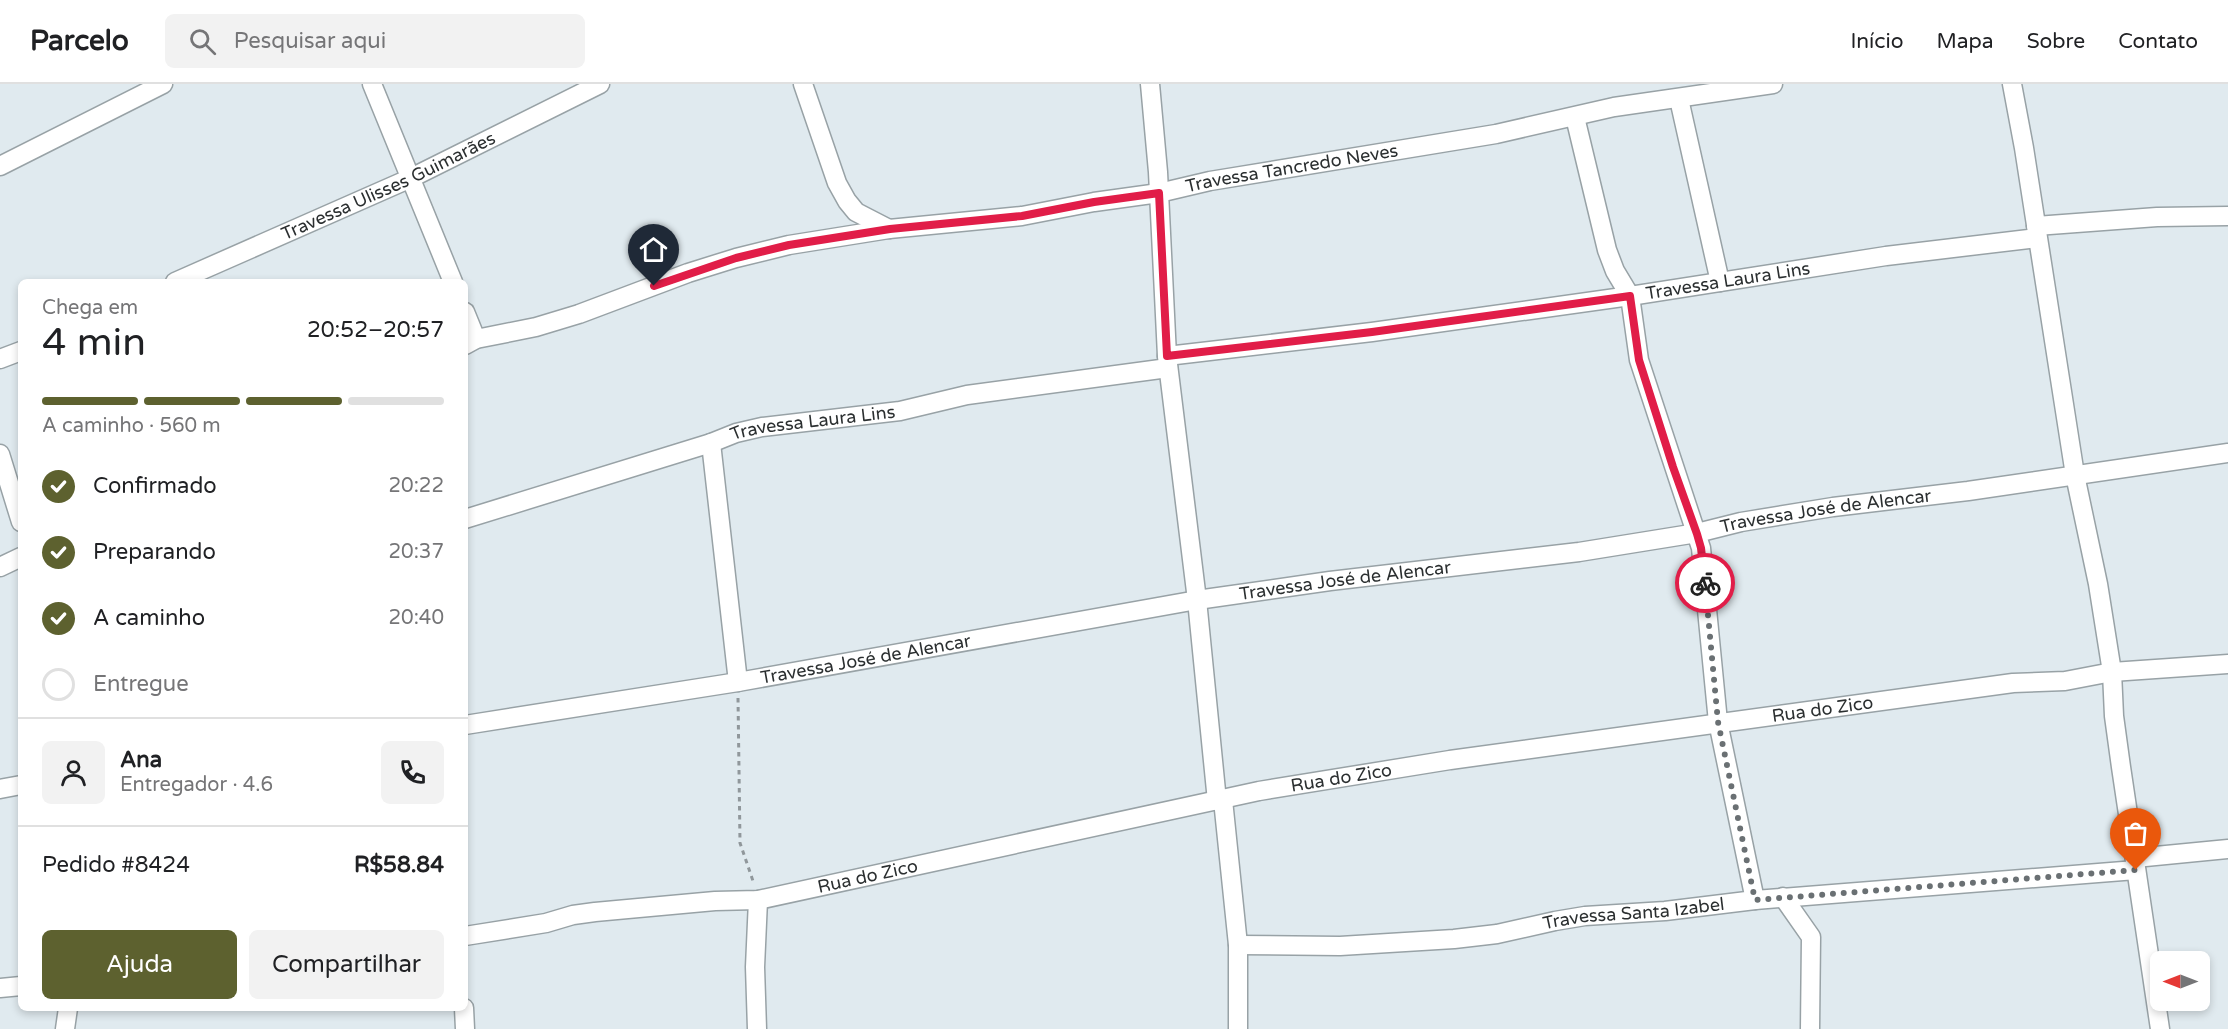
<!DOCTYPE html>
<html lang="pt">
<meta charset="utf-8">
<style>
:root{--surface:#fff;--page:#f2f2f2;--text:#202124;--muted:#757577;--line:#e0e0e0;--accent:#5d612f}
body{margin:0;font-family:"Varela Round",sans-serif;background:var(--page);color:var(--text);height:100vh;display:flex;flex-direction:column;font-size:22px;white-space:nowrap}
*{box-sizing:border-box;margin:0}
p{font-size:20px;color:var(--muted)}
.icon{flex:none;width:33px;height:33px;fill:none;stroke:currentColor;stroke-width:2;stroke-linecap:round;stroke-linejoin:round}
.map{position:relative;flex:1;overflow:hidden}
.panel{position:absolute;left:18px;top:195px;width:450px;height:732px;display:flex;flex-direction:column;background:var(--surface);border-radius:9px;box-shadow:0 3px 9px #0003}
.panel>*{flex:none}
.needle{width:39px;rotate:270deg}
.fabs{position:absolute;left:2150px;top:867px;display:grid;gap:12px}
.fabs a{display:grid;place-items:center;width:60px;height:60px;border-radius:9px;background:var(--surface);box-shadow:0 3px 9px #0003;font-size:30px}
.pin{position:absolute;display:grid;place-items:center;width:51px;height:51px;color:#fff;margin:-62px -26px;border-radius:50% 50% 50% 0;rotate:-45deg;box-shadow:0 0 6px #0007}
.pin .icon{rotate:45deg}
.courier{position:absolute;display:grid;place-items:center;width:60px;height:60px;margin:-30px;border:4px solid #e11d48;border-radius:50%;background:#fff;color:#222;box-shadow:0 2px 8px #0007}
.overview em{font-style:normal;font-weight:600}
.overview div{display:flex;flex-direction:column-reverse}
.overview{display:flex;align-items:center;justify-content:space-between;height:102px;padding:0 24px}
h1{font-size:39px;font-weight:600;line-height:45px}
.bar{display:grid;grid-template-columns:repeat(4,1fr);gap:9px 6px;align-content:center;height:72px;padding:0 24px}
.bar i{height:8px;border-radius:4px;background:var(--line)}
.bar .active{background:var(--accent)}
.bar p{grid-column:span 4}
.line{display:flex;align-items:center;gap:15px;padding:0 24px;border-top:2px solid var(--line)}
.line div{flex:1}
.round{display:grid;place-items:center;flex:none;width:63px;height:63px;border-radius:9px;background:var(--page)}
ol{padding:0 24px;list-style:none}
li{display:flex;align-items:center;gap:18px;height:66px}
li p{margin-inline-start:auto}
li .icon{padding:6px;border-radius:50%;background:var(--accent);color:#fff;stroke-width:4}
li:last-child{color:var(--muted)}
li i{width:33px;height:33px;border:3px solid var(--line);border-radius:50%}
.primary-button{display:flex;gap:12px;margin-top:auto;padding:12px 24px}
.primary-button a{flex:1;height:69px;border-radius:9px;background:var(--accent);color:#fff;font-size:24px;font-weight:600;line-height:69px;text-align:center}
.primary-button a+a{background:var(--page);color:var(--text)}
header{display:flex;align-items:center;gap:36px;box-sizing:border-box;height:84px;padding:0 30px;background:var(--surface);border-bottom:2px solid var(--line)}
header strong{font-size:28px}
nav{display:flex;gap:33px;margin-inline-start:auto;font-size:21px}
.search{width:420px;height:54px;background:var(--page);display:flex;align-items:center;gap:15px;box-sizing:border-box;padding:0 21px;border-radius:9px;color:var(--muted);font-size:22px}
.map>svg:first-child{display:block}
</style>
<header>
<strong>Parcelo</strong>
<div class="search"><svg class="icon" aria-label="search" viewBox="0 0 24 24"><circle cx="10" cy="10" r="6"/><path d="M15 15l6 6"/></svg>Pesquisar aqui</div>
<nav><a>Início</a><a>Mapa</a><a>Sobre</a><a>Contato</a></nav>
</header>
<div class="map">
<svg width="2228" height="945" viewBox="0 0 2228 945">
<rect width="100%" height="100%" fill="#e0eaef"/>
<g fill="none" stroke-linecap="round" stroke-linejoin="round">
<defs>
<g id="minor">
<path d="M372 0 453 198"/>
<path d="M803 0 837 99 847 117 856 128 889 145"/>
<path d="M1150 0 1158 88 1167 272 1197 516 1217 717"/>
<path d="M2012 0 2024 64 2075 391 2098 500 2112 588 2114 632 2121 683 2160 945"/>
<path d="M1679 15 1720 198"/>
<path d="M1575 33 1607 166 1615 187 1630 212 1639 276 1701 464 1718 638 1755 816"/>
<path d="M0 82 163 0"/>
<path d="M2036 142 2157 133 2228 132"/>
<path id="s1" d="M175 198 411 94 600 0"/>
<path d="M465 228 476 255"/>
<path id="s2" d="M465 261 476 255 536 243 579 230 688 189 736 174 789 161 889 145 1022 132 1094 118 1159 109 1210 97 1496 50 1614 23 1773 0"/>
<path id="s3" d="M1167 272 1372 248 1630 212 1886 172 2037 154"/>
<path d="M0 275 21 267"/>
<path d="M711 359 738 598"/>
<path d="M0 370 21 438"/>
<path id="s4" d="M465 435 711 359 736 349 762 343 900 327 967 311 1168 284"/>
<path d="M0 483 21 473"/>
<path id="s5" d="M465 641 738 598 1197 516 1330 497 1579 468 1697 449 1741 438 1833 423 1968 407 2228 369"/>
<path d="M0 705 21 701"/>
<path d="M1223 716 1238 861V945"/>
<path d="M2135 774 2228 765"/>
<path d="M1783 813 1811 853 1810 945"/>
<path id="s6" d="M465 852 546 839 573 831 595 828 715 817 758 816 1259 707 1450 676 2013 599 2065 597 2112 588 2228 580"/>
<path id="s7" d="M1238 861 1340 862 1454 855 1497 850 1555 837 1585 832 1665 827 1755 816 2136 786"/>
<path d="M0 904 21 902"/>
<path d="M464 924 465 945"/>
<path d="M65 945 68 924"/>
<path d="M757 945 755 883 758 816"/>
</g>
</defs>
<use href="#minor" stroke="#98a2a6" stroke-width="21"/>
<path stroke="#90979b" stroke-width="3" stroke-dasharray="4.5 4.5" stroke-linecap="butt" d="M738 614 740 759 754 800"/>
<use href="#minor" stroke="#fff" stroke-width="18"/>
</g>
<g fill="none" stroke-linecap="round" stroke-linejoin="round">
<path stroke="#6a7073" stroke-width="6" stroke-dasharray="0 10.8" d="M1705 499 1718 638 1755 816 2136 786"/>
<path stroke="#e11d48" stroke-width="8" d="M654 202 736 174 789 161 890 145 1022 132 1094 118 1159 109 1167 272 1372 248 1630 212 1639 276 1673 383 1697 450 1701 464 1705 499"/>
</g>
<g text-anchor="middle" stroke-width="5" stroke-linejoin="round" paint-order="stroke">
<g font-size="18" fill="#2b2f30" stroke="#e0eaef">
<text dy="6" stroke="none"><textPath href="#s2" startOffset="849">Travessa Tancredo Neves</textPath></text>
<text dy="6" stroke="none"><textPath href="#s1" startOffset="234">Travessa Ulisses Guimarães</textPath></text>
<text dy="6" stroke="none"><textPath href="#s3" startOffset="566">Travessa Laura Lins</textPath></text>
<text dy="6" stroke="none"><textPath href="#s4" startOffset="362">Travessa Laura Lins</textPath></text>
<text dy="6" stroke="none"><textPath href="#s5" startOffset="1378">Travessa José de Alencar</textPath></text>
<text dy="6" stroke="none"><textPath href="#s5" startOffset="892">Travessa José de Alencar</textPath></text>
<text dy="6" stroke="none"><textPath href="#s5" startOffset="406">Travessa José de Alencar</textPath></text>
<text dy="6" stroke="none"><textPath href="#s6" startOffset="1378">Rua do Zico</textPath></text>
<text dy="6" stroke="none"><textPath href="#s6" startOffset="892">Rua do Zico</textPath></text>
<text dy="6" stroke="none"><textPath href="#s6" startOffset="408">Rua do Zico</textPath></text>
<text dy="6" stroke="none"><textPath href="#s7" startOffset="398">Travessa Santa Izabel</textPath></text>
</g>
</g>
</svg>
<div class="fabs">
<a><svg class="needle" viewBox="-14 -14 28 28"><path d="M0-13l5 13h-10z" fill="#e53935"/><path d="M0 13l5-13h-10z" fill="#757577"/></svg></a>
</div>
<div class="pin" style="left:2136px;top:786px;background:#ea580c"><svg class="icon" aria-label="bag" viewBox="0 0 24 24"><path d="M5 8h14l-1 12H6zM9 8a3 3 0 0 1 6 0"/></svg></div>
<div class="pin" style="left:654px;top:202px;background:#1f2937"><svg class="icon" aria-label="home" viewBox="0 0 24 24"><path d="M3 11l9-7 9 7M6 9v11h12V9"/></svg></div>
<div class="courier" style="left:1705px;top:499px"><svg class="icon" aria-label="bike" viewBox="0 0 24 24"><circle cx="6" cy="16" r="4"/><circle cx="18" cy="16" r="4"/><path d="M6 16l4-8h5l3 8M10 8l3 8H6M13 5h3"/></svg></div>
<section class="panel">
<div class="overview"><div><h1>4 min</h1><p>Chega em</p></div><em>20:52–20:57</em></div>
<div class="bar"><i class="active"></i><i class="active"></i><i class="active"></i><i></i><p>A caminho · 560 m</p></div>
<ol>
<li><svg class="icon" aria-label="check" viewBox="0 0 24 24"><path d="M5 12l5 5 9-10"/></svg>Confirmado<p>20:22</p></li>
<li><svg class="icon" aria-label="check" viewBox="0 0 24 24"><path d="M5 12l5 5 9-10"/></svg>Preparando<p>20:37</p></li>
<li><svg class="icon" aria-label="check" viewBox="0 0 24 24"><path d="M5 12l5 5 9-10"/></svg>A caminho<p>20:40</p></li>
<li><i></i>Entregue</li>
</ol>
<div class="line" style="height:108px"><a class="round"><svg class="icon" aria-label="person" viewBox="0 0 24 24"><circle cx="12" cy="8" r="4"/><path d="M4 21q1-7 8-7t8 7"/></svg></a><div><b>Ana</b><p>Entregador · 4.6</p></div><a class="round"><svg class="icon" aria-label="phone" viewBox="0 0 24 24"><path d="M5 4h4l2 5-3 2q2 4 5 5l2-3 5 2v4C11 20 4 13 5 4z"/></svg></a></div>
<div class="line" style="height:78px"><div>Pedido #8424</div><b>R$58.84</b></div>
<div class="primary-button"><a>Ajuda</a><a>Compartilhar</a></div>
</section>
</div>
